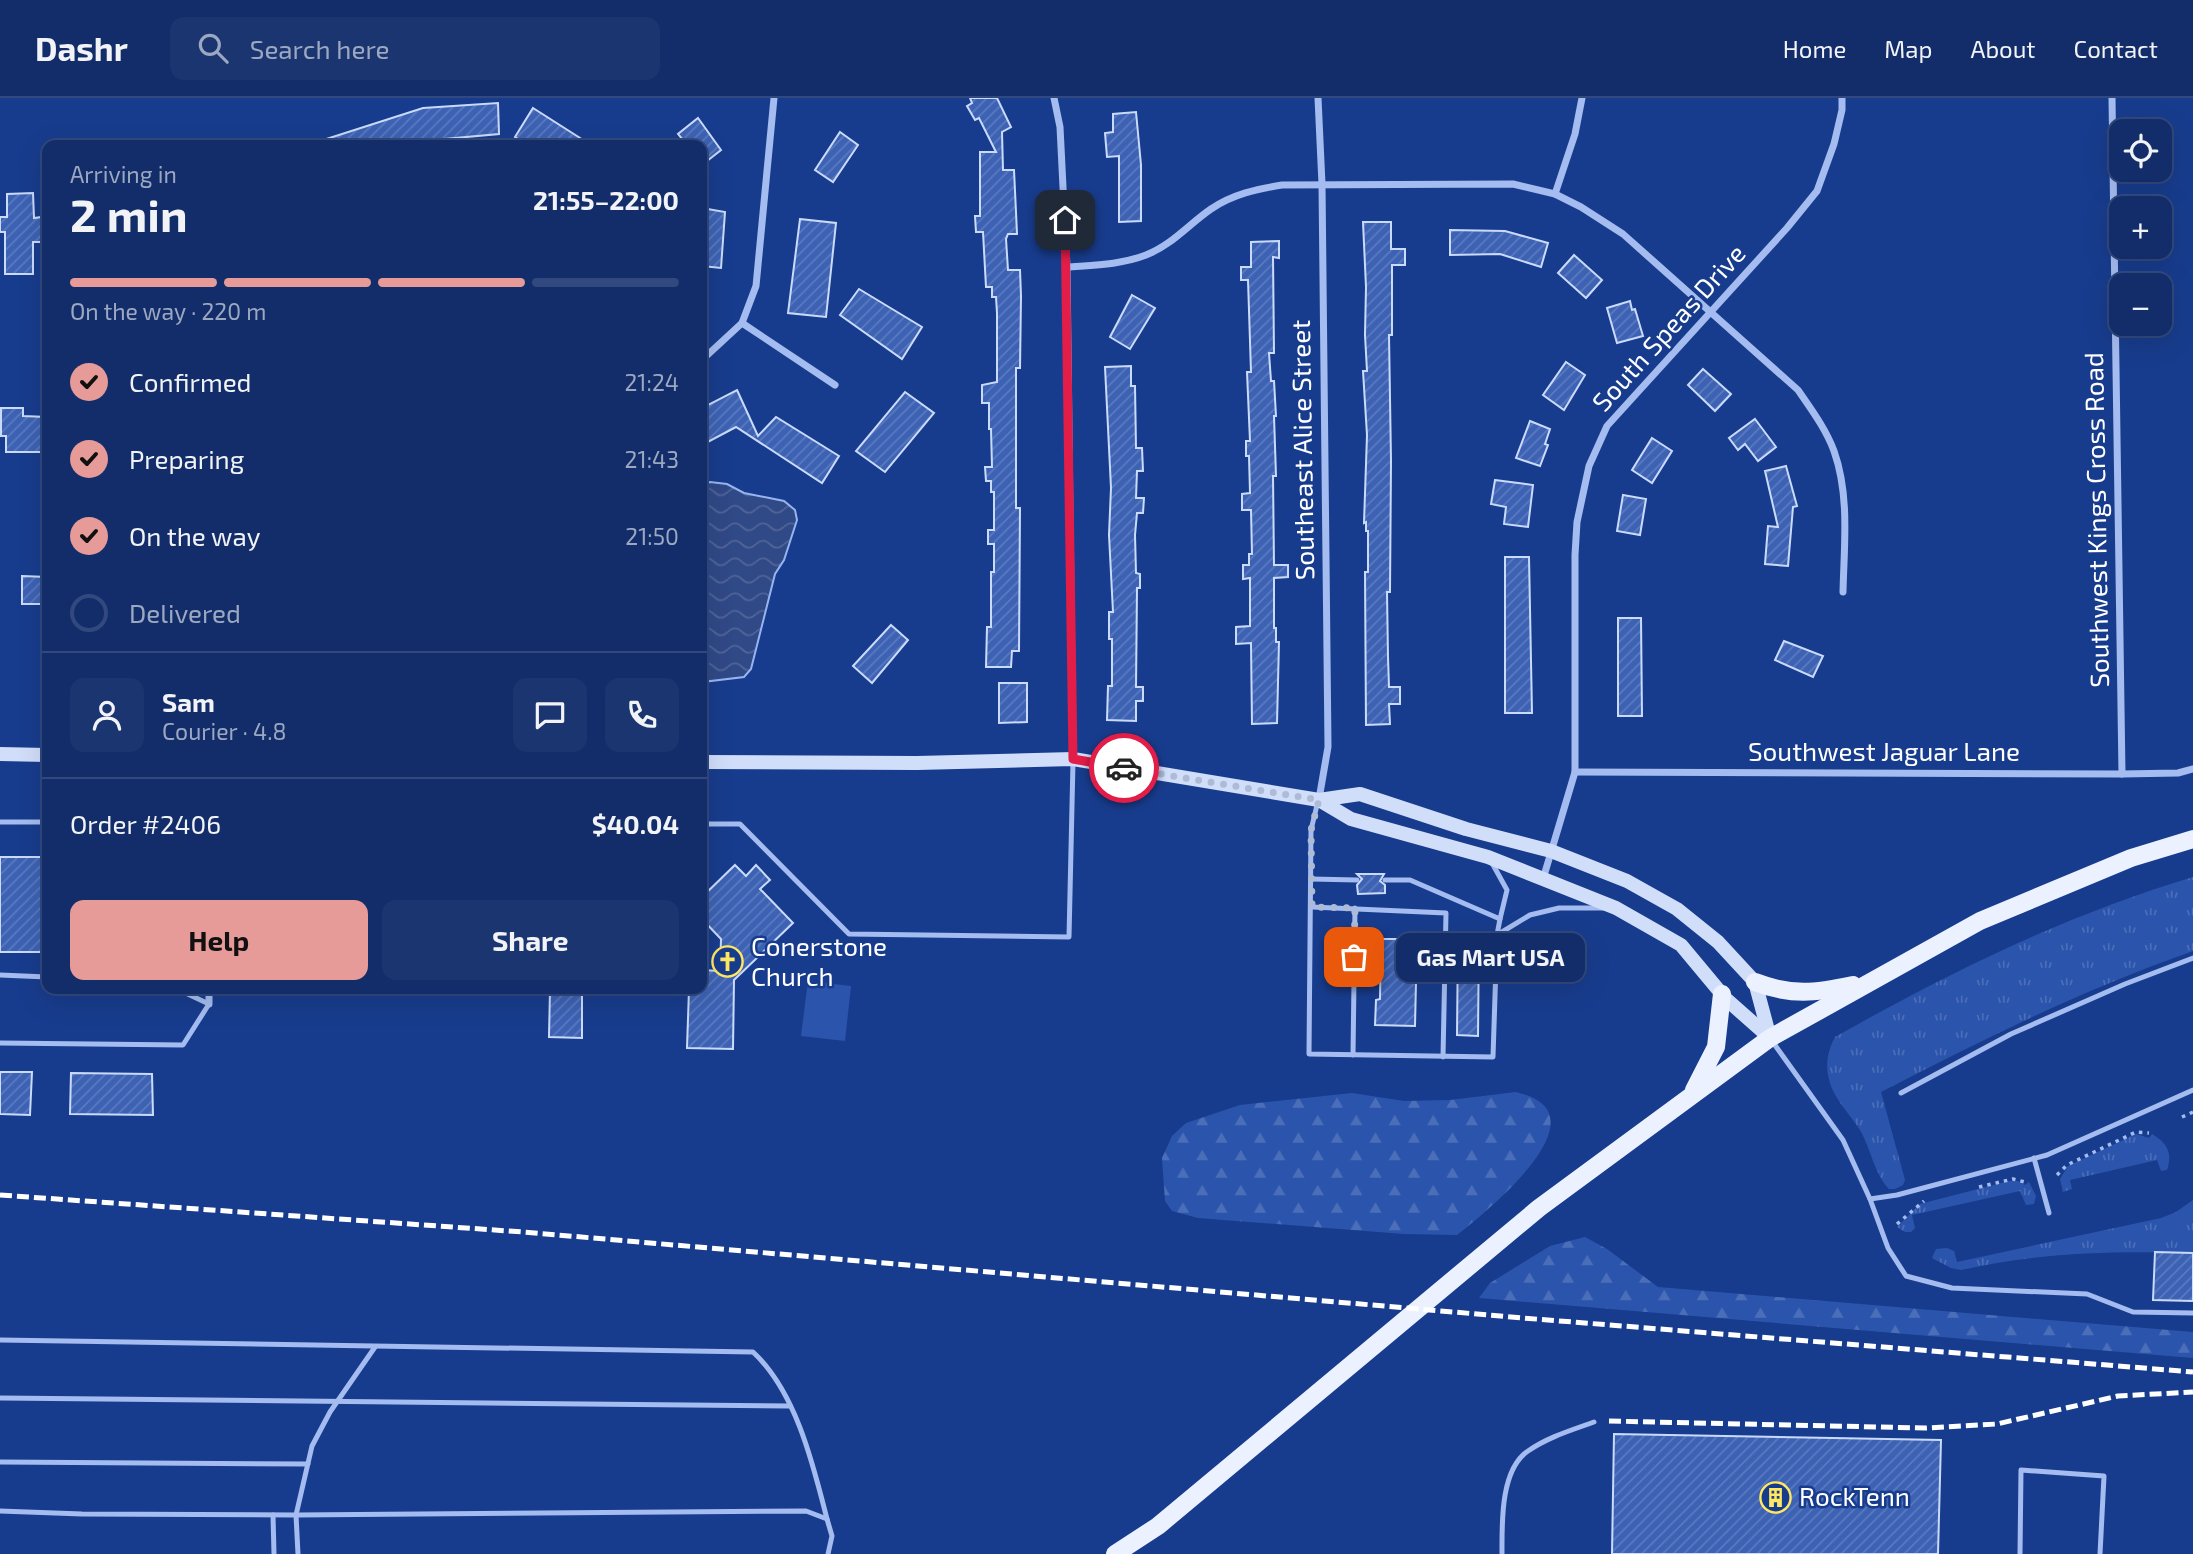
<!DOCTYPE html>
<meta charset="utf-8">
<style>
:root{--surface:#122d6a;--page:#1b3570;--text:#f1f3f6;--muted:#9ca8c1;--line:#31497e;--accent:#e69b98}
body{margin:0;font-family:"Exo 2",sans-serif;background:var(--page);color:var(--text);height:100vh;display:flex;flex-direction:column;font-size:26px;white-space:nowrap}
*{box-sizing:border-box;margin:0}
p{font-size:23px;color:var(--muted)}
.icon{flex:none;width:38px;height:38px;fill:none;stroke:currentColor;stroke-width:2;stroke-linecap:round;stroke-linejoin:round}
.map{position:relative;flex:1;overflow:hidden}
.sheet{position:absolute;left:42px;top:42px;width:665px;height:854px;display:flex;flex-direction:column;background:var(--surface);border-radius:14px;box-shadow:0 7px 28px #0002,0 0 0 2px var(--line)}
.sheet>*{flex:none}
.fabs{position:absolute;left:2109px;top:21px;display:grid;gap:14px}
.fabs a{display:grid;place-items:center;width:63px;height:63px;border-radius:14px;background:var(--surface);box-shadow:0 7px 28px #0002,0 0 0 2px var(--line);font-size:35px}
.pin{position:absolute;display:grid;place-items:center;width:60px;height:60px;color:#fff;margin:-30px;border-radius:14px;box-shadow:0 4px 10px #0006}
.courier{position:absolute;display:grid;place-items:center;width:70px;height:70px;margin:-35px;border:5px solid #e11d48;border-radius:50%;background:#fff;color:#222;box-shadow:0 2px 9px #0007}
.bubble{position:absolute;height:49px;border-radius:14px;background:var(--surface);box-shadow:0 7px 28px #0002,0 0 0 2px var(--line);font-size:23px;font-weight:700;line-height:49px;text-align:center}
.head em{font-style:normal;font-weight:700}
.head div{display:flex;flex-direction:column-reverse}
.head{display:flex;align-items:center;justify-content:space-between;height:119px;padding:0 28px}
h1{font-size:46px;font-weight:700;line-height:52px}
.bar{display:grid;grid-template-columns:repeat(4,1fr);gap:10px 7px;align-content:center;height:84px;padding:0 28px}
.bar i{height:9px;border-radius:5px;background:var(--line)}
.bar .selected{background:var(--accent)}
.bar p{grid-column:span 4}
.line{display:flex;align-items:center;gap:18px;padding:0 28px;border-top:2px solid var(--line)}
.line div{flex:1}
.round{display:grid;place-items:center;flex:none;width:74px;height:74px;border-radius:14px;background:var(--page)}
ol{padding:0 28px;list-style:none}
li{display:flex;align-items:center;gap:21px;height:77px}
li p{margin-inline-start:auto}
li .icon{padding:7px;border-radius:50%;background:var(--accent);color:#111;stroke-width:4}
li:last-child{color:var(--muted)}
li i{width:38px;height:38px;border:4px solid var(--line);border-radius:50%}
.cta{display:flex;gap:14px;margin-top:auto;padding:14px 28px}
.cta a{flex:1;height:80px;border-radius:14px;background:var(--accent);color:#111;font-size:28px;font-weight:700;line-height:80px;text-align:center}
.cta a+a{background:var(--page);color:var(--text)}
header{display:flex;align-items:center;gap:42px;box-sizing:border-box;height:98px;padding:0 35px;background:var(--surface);border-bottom:2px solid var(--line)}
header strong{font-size:33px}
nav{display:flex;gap:38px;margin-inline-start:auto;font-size:24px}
.search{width:490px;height:63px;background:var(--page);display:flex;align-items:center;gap:18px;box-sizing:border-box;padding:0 24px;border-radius:14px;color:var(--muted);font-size:26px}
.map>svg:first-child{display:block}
</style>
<header>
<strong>Dashr</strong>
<div class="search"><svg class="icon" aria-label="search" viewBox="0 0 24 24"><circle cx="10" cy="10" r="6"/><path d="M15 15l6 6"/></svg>Search here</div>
<nav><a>Home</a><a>Map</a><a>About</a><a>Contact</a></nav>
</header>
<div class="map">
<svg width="2193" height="1456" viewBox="0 0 2193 1456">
<defs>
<pattern id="grass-tufts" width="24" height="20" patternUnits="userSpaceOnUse" patternTransform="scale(1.75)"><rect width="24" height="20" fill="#2b54ac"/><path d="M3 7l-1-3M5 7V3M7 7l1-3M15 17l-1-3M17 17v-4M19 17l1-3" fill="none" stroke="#4b6eb8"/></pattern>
<pattern id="forest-firs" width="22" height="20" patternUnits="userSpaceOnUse" patternTransform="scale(1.75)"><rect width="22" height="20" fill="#2b54ac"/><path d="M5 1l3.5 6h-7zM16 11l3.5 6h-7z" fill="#4b6eb8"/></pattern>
<pattern id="water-waves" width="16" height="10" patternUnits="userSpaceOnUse" patternTransform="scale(1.75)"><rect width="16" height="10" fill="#304987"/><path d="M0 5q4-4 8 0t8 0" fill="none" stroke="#4f6499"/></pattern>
<pattern id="building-hatch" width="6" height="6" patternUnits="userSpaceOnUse" patternTransform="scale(1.75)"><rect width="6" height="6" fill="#3d62b4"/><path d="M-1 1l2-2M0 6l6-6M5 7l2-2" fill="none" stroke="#5a7abf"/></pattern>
</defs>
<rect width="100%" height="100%" fill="#183c8d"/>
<g fill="url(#grass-tufts)">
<path d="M2193 779V853C2085 891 1983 941 1881 994L1905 1082 1903 1087 1895 1091H1889C1874 1075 1871 1051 1860 1032 1850 1016 1833 1000 1829 981 1825 966 1828 952 1835 939 1952 873 2064 818 2193 779Z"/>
<path d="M2136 1036 2149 1040 2152 1036C2167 1045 2173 1055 2167 1072L2161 1073 2157 1062 2070 1082 2072 1091 2063 1094 2060 1081 2068 1068Z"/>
<path d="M2009 1083H2018L2025 1087 2029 1084 2036 1098 2034 1106 2026 1107 2020 1093 1912 1117 1915 1130 1911 1134H1905L1897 1129 1920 1106Z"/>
<path d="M2193 1102V1155C2110 1153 2043 1154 1961 1172L1951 1170 1932 1160 1936 1151 1947 1150 1954 1153 1957 1164 2161 1120 2176 1114Z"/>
</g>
<g fill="url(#forest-firs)">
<path d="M1516 994C1523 996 1531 998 1537 1002 1588 1033 1481 1118 1457 1137L1404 1136 1198 1120 1172 1113 1165 1103 1162 1060 1172 1038 1186 1025 1240 1007 1352 995 1404 1003 1450 1002Z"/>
<path d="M1585 1139 1607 1151 1658 1189 2193 1234V1260L1479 1200 1490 1185 1550 1148Z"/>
</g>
<path fill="#2b54ac" d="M808 883 851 888 845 943 801 938Z"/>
<path fill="url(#water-waves)" stroke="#97b4f1" stroke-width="2" d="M710 384 727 386 744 395 784 403 795 412 797 422 784 462 775 476 751 571 744 579 702 584V387Z"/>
<g fill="url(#building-hatch)" stroke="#cadafa" stroke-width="2">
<path d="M970 0H997L1011 29 1002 34 1003 72H1014L1016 114 1017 136H1008L1006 141 1008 172H1020L1021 198 1020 270H1016V410H1020L1019 553H1012L1011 569H986L987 529H991V474H994V446H988V432H994V394H991V383H986L985 369H992L991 331H989V305H982V287L997 284V215L996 199H992V189H986L983 134H976L975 118H980V54H996L979 20 975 22 967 8 972 5Z"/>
<path d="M498 5 499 36 412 44 413 47H317V44L423 10Z"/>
<path d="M533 10 591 47H527L515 39Z"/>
<path d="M1136 14 1141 67V123L1119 124V58L1107 59 1105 35 1113 34V16Z"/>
<path d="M698 20 721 52 702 67V47H687L678 36Z"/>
<path d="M840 34 858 47 833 84 815 72Z"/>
<path d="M33 95 34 120 42 119V144H33V176H5V134H0V119H7V96Z"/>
<path d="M702 110 725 114 721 170 702 168Z"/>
<path d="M800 121 836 125 826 219 788 215Z"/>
<path d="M1363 124H1391V151H1405V167H1392V237H1389L1391 363 1390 494H1387L1388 559 1389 589H1400V606H1389L1390 626 1366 627 1365 474H1368V433H1366V424L1364 425 1367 337 1363 273H1367L1365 237 1366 189Z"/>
<path d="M1450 132 1505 133 1548 145 1541 169 1500 156 1450 157Z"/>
<path d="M1279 143V160L1273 159 1274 255H1269L1271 283H1274L1276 318H1274L1276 378H1273L1274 467H1288V479L1274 480V530H1276V544H1279L1277 625 1252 626 1251 545 1236 546V529L1250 528V480L1243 481V467H1249V456H1252L1251 412H1242V396L1250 395 1249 358H1246V343H1250L1247 274H1251L1248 182H1241V169H1251V144Z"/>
<path d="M1574 157 1602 182 1586 200 1558 175Z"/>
<path d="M859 191 922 229 902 261 840 217Z"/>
<path d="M1132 197 1155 210 1130 251 1110 239Z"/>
<path d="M1630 203 1632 212 1635 211 1643 238 1617 245 1607 210Z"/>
<path d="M1566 264 1585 277 1564 312 1543 297Z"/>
<path d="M1131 268V288H1135L1136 350H1142L1143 373H1137L1136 400H1144L1143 415H1137L1135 437 1136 475 1140 476V490H1137L1136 589H1143V603H1136V623L1107 622 1108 588H1112V541H1109V514H1113L1109 437 1111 390 1105 269Z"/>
<path d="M1703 271 1731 296 1715 313 1688 287Z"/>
<path d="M737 292 758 338 776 319 839 358 822 385 736 329 702 347V310Z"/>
<path d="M905 294 934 315 885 374 856 353Z"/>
<path d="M1 310H23V318L47 319V354H6V338H1Z"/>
<path d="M1755 321 1776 349 1758 363 1745 346 1738 352 1729 340Z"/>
<path d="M1530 323 1550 331 1545 346 1548 347 1540 368 1516 360Z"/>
<path d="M1652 340 1672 353 1652 385 1632 372Z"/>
<path d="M1786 368 1797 408 1793 409 1788 468 1765 466 1768 428 1778 429 1765 373Z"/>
<path d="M1495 382 1533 387 1528 429 1504 426 1506 409 1491 406Z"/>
<path d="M1623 397 1646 401 1640 437 1617 433Z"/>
<path d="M1505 459H1529L1532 615H1505Z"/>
<path d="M22 478 47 479V506H22Z"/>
<path d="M1618 520H1641L1642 618H1618Z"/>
<path d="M891 527 908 542 872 585 853 568Z"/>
<path d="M1784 543 1823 558 1813 579 1775 562Z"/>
<path d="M999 585H1027V624L999 625Z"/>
<rect x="0" y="759" width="47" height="95"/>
<path d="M735 767 746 778 756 767 770 782 760 791 793 825 734 882 733 951 687 950 689 891H702V872L720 873 721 841 702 821V799Z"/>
<path d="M1357 776H1384L1380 783 1385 787V795L1358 796 1357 787 1362 781Z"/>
<path d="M1458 834H1479L1478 938 1457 937Z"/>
<path d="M1381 841H1417L1415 928 1375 927 1376 902 1380 901Z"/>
<path d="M550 891H582V940L549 939Z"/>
<path d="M0 974H32L30 1017 0 1016Z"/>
<path d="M71 975 152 976 153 1017 70 1016Z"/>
<path d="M2155 1154 2193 1155V1203L2153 1202Z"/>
<path d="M1614 1336 1941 1342 1938 1456H1612Z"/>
</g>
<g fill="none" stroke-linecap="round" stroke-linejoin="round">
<g stroke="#a4bcef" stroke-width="3.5" stroke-dasharray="3.5 5" stroke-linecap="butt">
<path d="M2182 1019 2193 1014"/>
<path d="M2057 1077 2067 1067 2136 1034 2149 1035"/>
<path d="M1979 1089 2013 1081 2025 1084 2026 1083"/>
<path d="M1897 1126 1924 1103"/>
</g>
<g stroke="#a4bcef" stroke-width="5">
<path d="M1318 703 1311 732 1309 956 1493 959 1497 837 1500 821 1410 782H1385"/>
<path d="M0 724H47"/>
<path d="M702 726H740L849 836 1069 839 1073 664"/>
<path d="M1492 765 1507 792 1500 821"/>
<path d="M1311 781 1357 782"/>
<path d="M1312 809 1446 815 1443 959"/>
<path d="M1497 837 1530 817 1559 810H1603"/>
<path d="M0 877 47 879"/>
<path d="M1772 943 1843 1042 1870 1101 1888 1150 1906 1178 1952 1190 2087 1196 2133 1214 2193 1215"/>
<path d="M0 945 183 947 209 906 177 891"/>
<path d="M1353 957 1355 810"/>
<path d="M1901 995 2011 936 2125 886 2193 860"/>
<path d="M2034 1060 2049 1115"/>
<path d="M1870 1101 1897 1097 2047 1057 2193 992"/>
<path d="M0 1242 753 1254C796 1294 813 1366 827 1421"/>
<path d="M0 1300 789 1308"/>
<path d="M0 1364 308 1366"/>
<path d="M0 1413 82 1416 296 1417 806 1413 827 1421 832 1438 828 1456"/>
<path d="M273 1417 274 1456"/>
<path d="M298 1456 296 1417 312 1348 330 1314 375 1249"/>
<path d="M1502 1456C1502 1426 1500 1372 1528 1353 1548 1339 1572 1332 1594 1324"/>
<path d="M2020 1456 2021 1372 2104 1378 2100 1456"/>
</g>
<g stroke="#a4bcef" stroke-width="7">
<path d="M1054 0 1060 29 1067 169 1073 661"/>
<path d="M1318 0 1322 86 1328 649 1319 701"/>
<path d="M2112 0 2122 676"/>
<path d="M1555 96 1575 36 1582 0"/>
<path d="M1067 169C1094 167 1120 167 1146 157 1172 147 1189 126 1211 111 1233 96 1257 91 1282 87L1513 86 1555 96 1581 109 1623 136 1798 292C1811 311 1826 331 1834 353 1850 398 1844 448 1843 494"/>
<path d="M742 225 835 287"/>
<path d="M702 262 742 225 756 188 774 0"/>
<path d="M1575 674 2122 676 2178 675 2193 671"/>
<path d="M1543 781 1575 674V457L1577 424 1589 368 1607 328 1787 130 1817 93 1834 46 1842 12V0"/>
<path d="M209 906V891"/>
</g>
<g stroke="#d1defa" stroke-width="14">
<path d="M0 656 47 657"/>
<path d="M702 664 917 665 1073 661 1319 702 1360 696 1466 731 1551 753 1627 783 1677 811 1718 844 1755 884 1770 940"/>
<path d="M1319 702 1351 721 1488 759 1616 810 1681 847 1726 901 1769 939"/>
</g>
<g stroke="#ecf1ff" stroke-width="18">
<path d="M1755 884C1791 898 1816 895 1853 887"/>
<path d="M1694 992 1716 949 1722 896"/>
<path d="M1115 1456 1158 1428 1539 1110 1770 940 1980 823 2131 760 2193 741"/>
</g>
<g stroke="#fff" stroke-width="5" stroke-dasharray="12 5" stroke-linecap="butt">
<path d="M0 1097 523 1134 1523 1220 2193 1274"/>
<path d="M1609 1323 1926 1330 1997 1326 2118 1298 2193 1294"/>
</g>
</g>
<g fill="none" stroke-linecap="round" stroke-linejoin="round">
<path stroke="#aebbd7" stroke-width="7" stroke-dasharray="0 12.6" d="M1124 670 1319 702 1311 732 1312 809 1355 810 1354 859"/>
<path stroke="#e11d48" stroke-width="9" d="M1065 122 1073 661 1124 670"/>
</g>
<defs>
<symbol id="church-ring" viewBox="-11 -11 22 22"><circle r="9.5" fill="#183c8d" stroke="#ffe762" stroke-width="1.5"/><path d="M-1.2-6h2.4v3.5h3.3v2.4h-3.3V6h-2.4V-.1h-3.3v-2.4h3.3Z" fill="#ffe762"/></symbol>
<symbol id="building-ring" viewBox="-11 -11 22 22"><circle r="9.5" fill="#183c8d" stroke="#ffe762" stroke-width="1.5"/><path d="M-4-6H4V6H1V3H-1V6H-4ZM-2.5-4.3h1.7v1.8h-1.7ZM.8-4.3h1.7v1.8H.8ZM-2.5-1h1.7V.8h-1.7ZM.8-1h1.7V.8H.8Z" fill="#ffe762"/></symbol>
</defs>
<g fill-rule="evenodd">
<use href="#church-ring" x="710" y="846" width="35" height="35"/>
<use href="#building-ring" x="1758" y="1382" width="35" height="35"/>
</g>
<g text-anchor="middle" stroke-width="5" stroke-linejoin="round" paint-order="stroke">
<g font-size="26" fill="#fff" stroke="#183c8d">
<text transform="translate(1669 230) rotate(-48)" y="9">South Speas Drive</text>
<text transform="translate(1303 352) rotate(-91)" y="9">Southeast Alice Street</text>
<text transform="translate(2097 422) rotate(-91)" y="9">Southwest Kings Cross Road</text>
<text x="1884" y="663">Southwest Jaguar Lane</text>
</g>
<g font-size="26" fill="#fff" stroke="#183c8d" text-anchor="start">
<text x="751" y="858">Conerstone<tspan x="751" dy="30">Church</tspan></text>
<text x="1799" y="1408">RockTenn</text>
</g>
</g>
</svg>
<div class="fabs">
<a><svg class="icon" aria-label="locate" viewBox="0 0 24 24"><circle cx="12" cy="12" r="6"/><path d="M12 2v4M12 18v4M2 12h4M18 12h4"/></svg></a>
<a>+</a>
<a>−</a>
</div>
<div class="pin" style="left:1354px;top:859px;background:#ea580c"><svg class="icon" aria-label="bag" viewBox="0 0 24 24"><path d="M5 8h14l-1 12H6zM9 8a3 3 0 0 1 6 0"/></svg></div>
<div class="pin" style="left:1065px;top:122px;background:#1f2937"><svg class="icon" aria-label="home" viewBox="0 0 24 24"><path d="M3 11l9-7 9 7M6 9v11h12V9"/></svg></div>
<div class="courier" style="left:1124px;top:670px"><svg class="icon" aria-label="car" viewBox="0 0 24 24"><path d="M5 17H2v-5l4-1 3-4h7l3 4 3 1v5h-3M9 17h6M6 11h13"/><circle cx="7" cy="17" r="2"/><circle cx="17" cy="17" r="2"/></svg></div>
<div class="bubble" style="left:1396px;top:835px;width:189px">Gas Mart USA</div>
<section class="sheet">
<div class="head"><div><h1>2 min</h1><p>Arriving in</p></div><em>21:55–22:00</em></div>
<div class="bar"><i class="selected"></i><i class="selected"></i><i class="selected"></i><i></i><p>On the way · 220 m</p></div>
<ol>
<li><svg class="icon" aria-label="check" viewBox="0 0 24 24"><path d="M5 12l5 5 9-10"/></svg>Confirmed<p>21:24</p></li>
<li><svg class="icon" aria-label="check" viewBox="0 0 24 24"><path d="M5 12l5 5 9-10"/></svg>Preparing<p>21:43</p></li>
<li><svg class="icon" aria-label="check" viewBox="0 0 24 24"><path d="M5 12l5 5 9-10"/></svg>On the way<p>21:50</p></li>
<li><i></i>Delivered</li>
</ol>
<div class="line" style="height:126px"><a class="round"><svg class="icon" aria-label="person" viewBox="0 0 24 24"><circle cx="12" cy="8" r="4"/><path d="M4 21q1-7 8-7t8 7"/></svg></a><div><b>Sam</b><p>Courier · 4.8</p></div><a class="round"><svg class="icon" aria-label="chat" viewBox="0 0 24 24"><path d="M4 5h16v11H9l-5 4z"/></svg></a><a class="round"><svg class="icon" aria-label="phone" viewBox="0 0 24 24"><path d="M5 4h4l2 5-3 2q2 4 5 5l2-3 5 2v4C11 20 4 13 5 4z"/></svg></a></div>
<div class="line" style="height:91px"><div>Order #2406</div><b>$40.04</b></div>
<div class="cta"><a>Help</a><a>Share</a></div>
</section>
</div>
